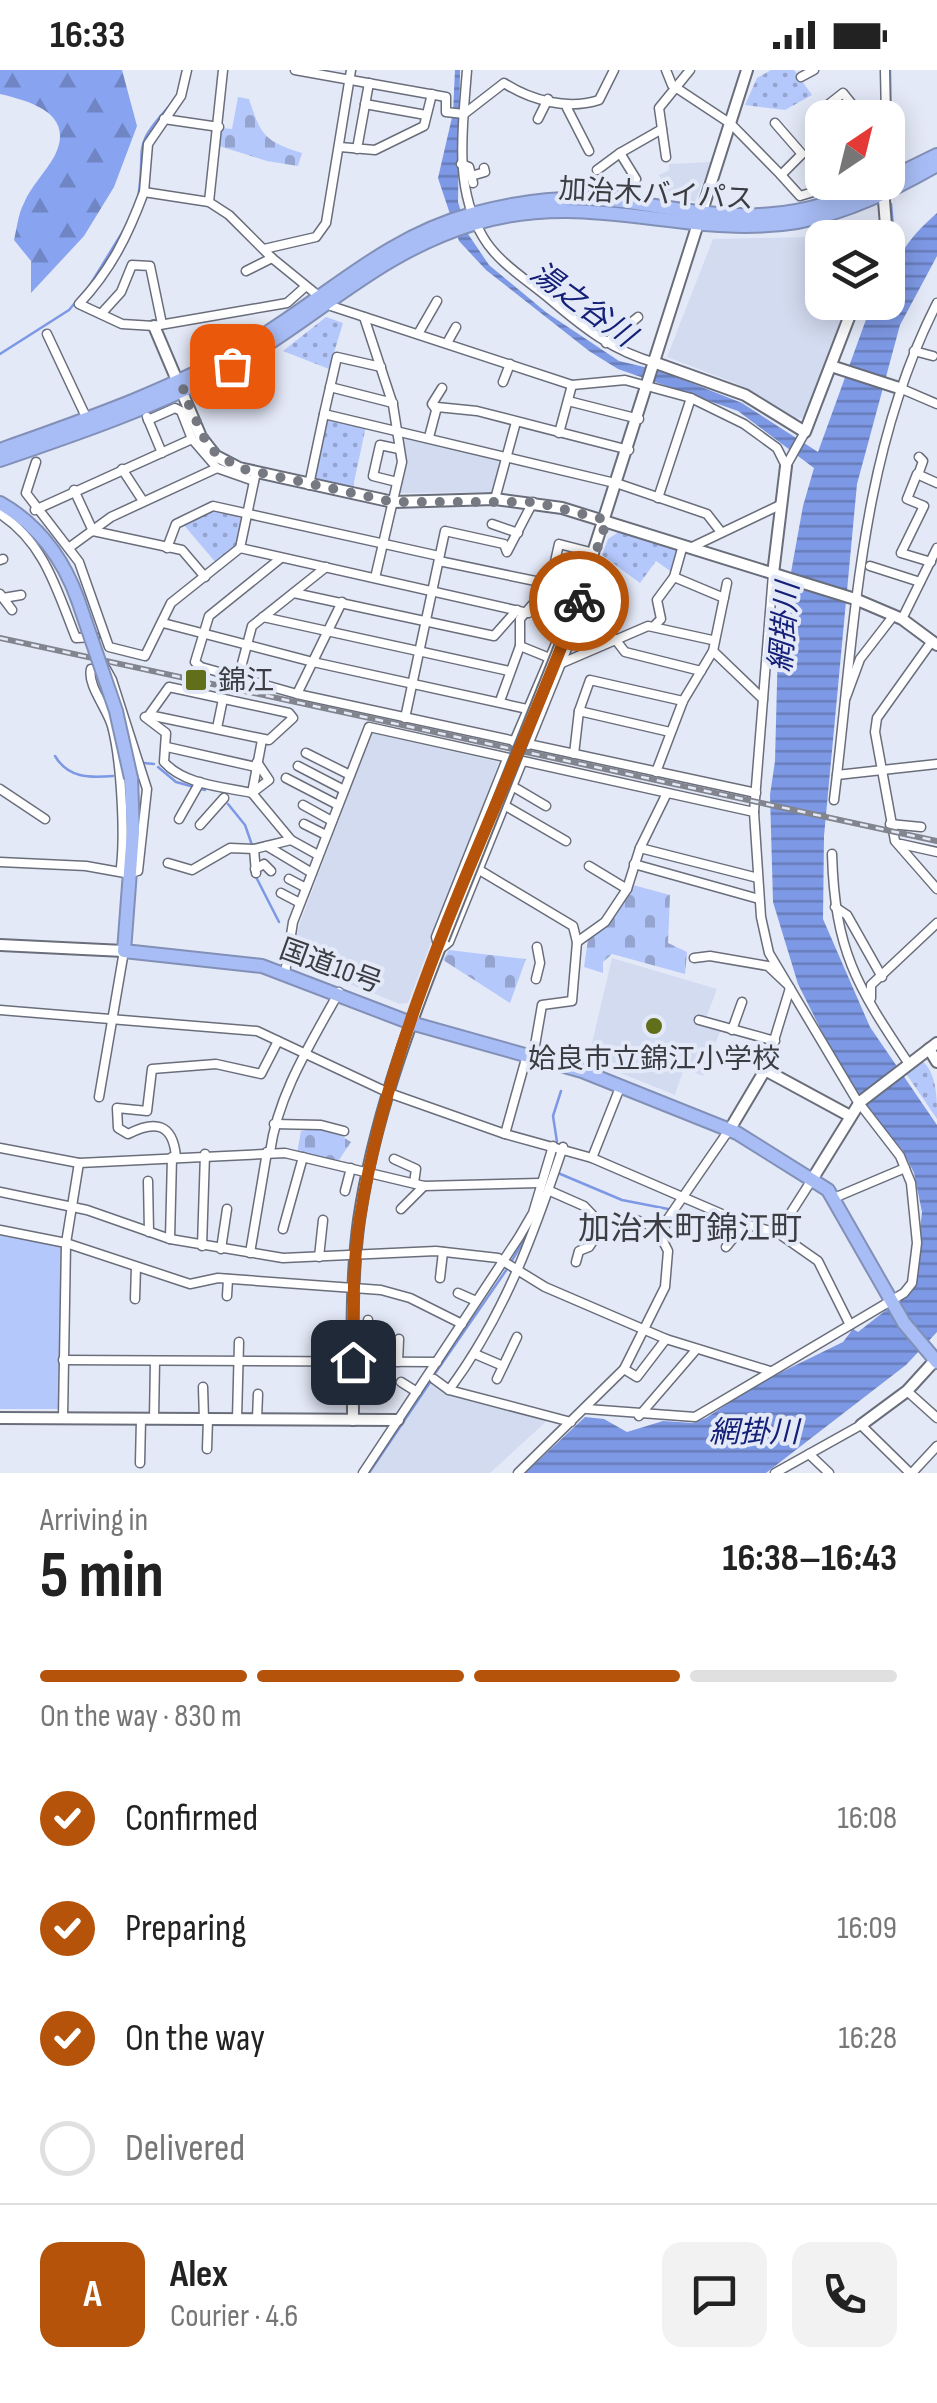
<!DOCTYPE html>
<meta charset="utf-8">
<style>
:root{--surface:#fff;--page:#f2f2f2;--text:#222;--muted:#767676;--line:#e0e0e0;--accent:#b45309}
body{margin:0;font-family:"Sofia Sans Condensed","Noto Sans JP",sans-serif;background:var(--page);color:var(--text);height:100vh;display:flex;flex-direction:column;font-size:38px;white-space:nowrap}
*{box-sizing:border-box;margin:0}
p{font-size:32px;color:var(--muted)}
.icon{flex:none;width:55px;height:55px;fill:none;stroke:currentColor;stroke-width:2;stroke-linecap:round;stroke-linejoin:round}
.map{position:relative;height:1403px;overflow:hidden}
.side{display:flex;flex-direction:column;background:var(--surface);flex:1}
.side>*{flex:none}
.needle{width:65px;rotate:35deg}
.buttons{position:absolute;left:805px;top:30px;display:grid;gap:20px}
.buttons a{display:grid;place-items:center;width:100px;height:100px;border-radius:20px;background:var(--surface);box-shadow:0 5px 25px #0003;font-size:50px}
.pin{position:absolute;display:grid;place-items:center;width:85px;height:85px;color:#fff;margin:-42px;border-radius:20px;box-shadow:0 5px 15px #0006}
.courier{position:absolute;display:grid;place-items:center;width:100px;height:100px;margin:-50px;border:8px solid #b45309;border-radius:50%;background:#fff;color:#222;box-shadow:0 2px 12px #0007}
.summary em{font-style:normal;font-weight:700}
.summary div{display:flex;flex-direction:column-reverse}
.summary{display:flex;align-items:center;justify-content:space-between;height:170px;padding:0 40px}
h1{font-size:65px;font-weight:700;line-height:75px}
.bar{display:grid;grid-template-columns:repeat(4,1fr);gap:15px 10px;align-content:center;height:120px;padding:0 40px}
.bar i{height:12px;border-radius:8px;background:var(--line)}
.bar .current{background:var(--accent)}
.bar p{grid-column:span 4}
.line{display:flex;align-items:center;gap:25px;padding:0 40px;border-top:2px solid var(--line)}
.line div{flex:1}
.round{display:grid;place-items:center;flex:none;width:105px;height:105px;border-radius:20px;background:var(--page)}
ol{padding:0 40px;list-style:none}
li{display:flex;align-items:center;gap:30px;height:110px}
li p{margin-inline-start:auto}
li .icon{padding:10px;border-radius:50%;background:var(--accent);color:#fff;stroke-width:4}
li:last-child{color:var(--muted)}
li i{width:55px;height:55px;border:5px solid var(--line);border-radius:50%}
.status{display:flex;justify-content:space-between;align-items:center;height:70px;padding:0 50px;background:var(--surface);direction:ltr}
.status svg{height:28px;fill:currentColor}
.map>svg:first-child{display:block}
</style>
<div class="status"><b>16:33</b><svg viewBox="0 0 49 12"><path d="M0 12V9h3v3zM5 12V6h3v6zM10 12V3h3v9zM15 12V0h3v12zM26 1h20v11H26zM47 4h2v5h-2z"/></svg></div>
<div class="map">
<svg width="937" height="1403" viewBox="0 0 937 1403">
<defs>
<pattern id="forest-firs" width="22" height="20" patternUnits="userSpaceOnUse" patternTransform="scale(2.5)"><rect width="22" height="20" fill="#88a3f0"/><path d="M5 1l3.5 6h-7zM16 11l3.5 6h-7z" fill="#7086c4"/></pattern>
<pattern id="cemetery-stones" width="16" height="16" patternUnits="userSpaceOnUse" patternTransform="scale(2.5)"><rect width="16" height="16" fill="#b5c8fc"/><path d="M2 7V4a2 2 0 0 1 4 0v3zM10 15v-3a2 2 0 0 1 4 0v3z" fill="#94a4ce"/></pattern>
<pattern id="park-dots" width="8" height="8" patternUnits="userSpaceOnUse" patternTransform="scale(2.5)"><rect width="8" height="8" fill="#b5c8fc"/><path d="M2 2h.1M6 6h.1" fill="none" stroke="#94a4ce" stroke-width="1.8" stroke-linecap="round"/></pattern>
<pattern id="water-rules" width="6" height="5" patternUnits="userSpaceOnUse" patternTransform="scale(2.5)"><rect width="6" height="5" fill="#7d98e4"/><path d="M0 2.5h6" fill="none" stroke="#687dba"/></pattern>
</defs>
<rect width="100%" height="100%" fill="#e4e9f8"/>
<g fill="#d3dbf0">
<path d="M711 92 695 132 669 125 665 119 659 105 669 100V94Z"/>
<path d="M814 167 822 170V232L848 233 806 347 796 349 735 313 667 287 713 169Z"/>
<path d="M405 364 503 388 494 422 398 423Z"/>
<path d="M372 663 499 692 408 933 400 934 290 891 300 853Z"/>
<path d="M612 888 717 919 704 953 721 959 703 1006 684 998 675 1025 588 990Z"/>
<path d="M432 1313 450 1323 551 1347 490 1403H370Z"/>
</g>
<path fill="#b5c8fc" d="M0 1165 63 1175 60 1339H0Z"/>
<path fill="url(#forest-firs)" d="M0 0H122L137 56 114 117 84 166 31 223V191L14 170C17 158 18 144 24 133 31 116 45 103 54 87 77 43 29 31 0 24Z"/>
<g fill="url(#cemetery-stones)">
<path d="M238 27 249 29C261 66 265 71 302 83L298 96 267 91 219 76 221 58 232 59Z"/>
<path d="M633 815 670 825 668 873 687 882 685 904 612 884 603 892V903L584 897 589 863 606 856Z"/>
<path d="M449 880 526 889 510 933 443 890Z"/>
<path d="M315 1058 335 1062 351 1072 337 1093 297 1083 301 1061Z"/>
</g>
<g fill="url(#park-dots)">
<path d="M771 0H794L812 25 785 40 745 35 757 8Z"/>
<path d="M326 247 343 253 329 299 283 281Z"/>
<path d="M329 348 366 356 353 417 313 408Z"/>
<path d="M213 439 243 449 237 477 217 494 183 454Z"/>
<path d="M620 461 679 480 673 503 656 491 640 513 602 485 608 469Z"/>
<path d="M921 990C937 1002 937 1028 937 1049L905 1002Z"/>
</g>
<path fill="url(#water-rules)" d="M455 0H460L458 132 468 164 489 195 547 243 619 291 661 301 742 333 818 382 872 233 888 232C888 195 909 167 937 143V186L900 255 857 414 824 766 823 849 870 957 937 1055V1262L906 1295 766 1403H525L585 1347 604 1349 627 1362 663 1351 693 1353 706 1348 759 1313 843 1272 853 1259 858 1262 913 1219 922 1142 914 1103 903 1081 855 1022 836 990 798 914 773 832 770 725 775 691 778 574 803 436 814 398 738 341 618 299 589 281 486 200 459 171 438 108 453 43Z"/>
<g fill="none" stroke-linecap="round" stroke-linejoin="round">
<g stroke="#7d98e4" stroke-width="2.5">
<path d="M890 0 892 103"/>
<path d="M138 128C147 73 129 80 172 33"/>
<path d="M891 134 893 157 903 181"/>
<path d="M0 284 69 240 90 215 125 158"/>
<path d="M55 686C68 708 89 708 113 706"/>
<path d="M144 693 154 694"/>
<path d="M158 697 176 712 205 720"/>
<path d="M228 734 245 755 252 775"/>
<path d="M254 803 279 852"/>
<path d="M557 1072 553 1046 561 1021"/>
<path d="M558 1103 622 1130 668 1139"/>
<path d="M511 1192 526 1167"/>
<path d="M434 1305 507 1199"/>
<path d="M369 1403 431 1311"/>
</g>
<defs>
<g id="street">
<path d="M295 0 446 27V42L464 44 504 13C532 31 568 40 599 30L614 0"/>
<path d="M467 0C463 55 453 117 483 167 498 193 529 211 551 230 585 259 613 281 656 293"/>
<path d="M666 0 672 15 731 54 781 105 802 84 775 53"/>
<path d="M885 0 886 48"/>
<path d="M801 7 814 0"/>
<path d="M365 34 426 45"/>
<path d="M567 38 589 81"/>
<path d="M871 48 886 38"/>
<path d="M164 49 219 57"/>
<path d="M538 49 548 29"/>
<path d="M822 55 815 45 843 23 863 48"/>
<path d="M340 77 375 80 424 56 432 24"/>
<path d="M357 79 369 13"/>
<path d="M620 83 662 59"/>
<path d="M666 87 659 38 690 0"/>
<path d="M461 94 469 97 473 113"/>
<path d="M597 100 620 83 636 109 623 120 620 131"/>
<path d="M781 105 800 126 846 112"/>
<path d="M471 106 485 102 484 98"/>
<path d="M144 122 148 74 181 26 187 0"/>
<path d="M209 132 223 0"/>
<path d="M264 179 316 167 326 153 351 0"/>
<path d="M246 201 272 188"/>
<path d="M305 217 287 233 154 256 122 254 79 234C111 200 128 165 144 122L209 132 229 145 272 188 331 236 572 315 625 310 691 328 744 354 777 378 786 396"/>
<path d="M101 244 121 222 132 195 150 196 162 254"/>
<path d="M364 247 393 335 402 392 375 508"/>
<path d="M47 264 87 349"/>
<path d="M418 264 437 231"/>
<path d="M447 273 456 257"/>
<path d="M606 273 638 247"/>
<path d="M914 281 933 286"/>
<path d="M503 312 510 294"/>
<path d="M330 317 393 333"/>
<path d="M902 319 937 334"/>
<path d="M568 331 639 349"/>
<path d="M435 338 432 334 442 318"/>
<path d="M324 344 337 287 381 297"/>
<path d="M147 347 162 383"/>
<path d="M148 350 175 338 181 341 192 369"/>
<path d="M559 363 572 315"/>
<path d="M429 367 437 337 477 341 629 380"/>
<path d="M36 392 26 423 79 492 109 577 145 586 171 533 240 478 256 402"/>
<path d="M786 396 805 362"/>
<path d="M122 399 143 431"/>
<path d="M918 405 923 391 919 387"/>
<path d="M397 412 373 406 380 375 399 379"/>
<path d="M309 415 324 344 619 414 707 444 721 462"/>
<path d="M74 420 93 461"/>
<path d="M658 428 691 328"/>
<path d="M495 429 516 352"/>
<path d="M35 440 192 369 217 398"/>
<path d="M0 444C45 473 57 521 76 568L95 567"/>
<path d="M492 454 518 463"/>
<path d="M93 461 182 480 205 507"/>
<path d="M70 477 111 447 217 398 254 411"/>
<path d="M692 477 780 435"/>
<path d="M167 478 176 454 213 436 439 486"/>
<path d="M240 478 528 543"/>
<path d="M281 488 209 546 195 592 201 597 297 624 756 723"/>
<path d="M0 490 3 489"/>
<path d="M439 491 550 514"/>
<path d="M931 492 901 483 924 436 907 429 917 404 937 413"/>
<path d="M870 496 920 512"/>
<path d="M674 507 724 528"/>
<path d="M294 523 494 566 517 540"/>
<path d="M0 524 3 528 21 525"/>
<path d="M3 528 12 540"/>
<path d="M263 547 509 601"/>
<path d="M902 549 937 478"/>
<path d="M163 553 313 592 541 642"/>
<path d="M654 556 661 549 657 530 674 507 683 475"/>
<path d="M615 569 625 582 701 601"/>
<path d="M932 571 877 648 875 662 895 771 937 819"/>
<path d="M520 576 562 593 648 556 712 570"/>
<path d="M713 581 763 629"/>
<path d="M91 599H106L112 610 147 719 138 801 129 803 121 797C125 762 121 689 112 656 107 638 87 615 91 599Z"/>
<path d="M242 609 239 605 252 556 326 497"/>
<path d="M169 617 289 643 293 648 269 670 149 645Z"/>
<path d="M297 624 342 532"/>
<path d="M846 627 860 589 894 545"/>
<path d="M500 631 520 576V549L550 514 559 474 594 483"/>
<path d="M579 641 670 662"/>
<path d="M145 647 166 663 164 692C184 715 224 717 252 723L262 670"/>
<path d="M405 648 445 461 504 474 507 482 533 432"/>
<path d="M217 658 223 629"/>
<path d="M514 672 577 524"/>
<path d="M528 675 583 539 584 522"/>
<path d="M167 677 256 697"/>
<path d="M306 683 350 705"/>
<path d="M574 684 579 641 590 610 683 631"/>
<path d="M257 692 269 710 252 723 291 770 318 785"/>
<path d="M298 696 344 720"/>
<path d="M656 702 683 631 713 581 727 513"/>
<path d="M837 705 937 694"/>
<path d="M286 708 338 735"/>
<path d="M507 713 546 736"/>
<path d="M0 719 45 749"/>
<path d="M834 730C855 561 858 388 937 233"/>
<path d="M303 735 332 751"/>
<path d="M504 735 566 771"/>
<path d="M179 749 200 712"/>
<path d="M304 754 326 765"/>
<path d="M890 754 921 757"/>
<path d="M200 755 224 728"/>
<path d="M901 774 937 782"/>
<path d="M267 776 312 803"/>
<path d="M640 778 758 808"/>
<path d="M254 779 256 803"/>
<path d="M832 784C835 881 856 915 909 994"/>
<path d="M0 792 86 796 125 803"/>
<path d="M466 792 573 856 577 872 572 931 542 935 533 987"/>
<path d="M168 793 192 800 230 778 254 779 291 770"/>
<path d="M634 794 759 829"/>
<path d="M589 796 627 819"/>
<path d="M255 799 264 794 271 801"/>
<path d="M289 809 306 818"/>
<path d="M281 823 300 833"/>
<path d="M835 837 847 845 882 907"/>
<path d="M577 872 605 852 627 819 640 778 666 725"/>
<path d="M443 877 449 872 522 692"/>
<path d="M439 879 436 867 507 689"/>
<path d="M694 888 710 886 768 896 786 913"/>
<path d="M285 903 293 852 369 657 754 742"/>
<path d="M536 909 540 893 537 877"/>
<path d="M871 928V915L937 853"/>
<path d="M0 940 257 961 389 1023 505 1064 592 1088 745 1154 778 1163 818 1191 850 1255"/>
<path d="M699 950 775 971"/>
<path d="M732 960 742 932"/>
<path d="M744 986 767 996"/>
<path d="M765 1000 790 918"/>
<path d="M99 1027 124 881"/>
<path d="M274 1054 321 1055 344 1061"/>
<path d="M505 1064 527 985"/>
<path d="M0 1078 79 1093 285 1083 424 1116 540 1113"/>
<path d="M270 1082C278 1024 311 973 339 922"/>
<path d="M176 1087C173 1053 155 1050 128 1064L118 1058 117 1038 147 1041 152 999 216 994 261 1004 278 971"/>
<path d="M592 1088 621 1015"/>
<path d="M394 1089 416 1099 414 1113"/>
<path d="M148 1111 149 1162"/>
<path d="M345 1121 351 1098"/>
<path d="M550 1121 584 1136 603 1156 589 1177 579 1181 576 1192"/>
<path d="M0 1122 87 1140 170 1169 283 1188 436 1181 498 1188 545 1217 666 1269 770 1301"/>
<path d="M834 1128 905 1098"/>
<path d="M401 1139 424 1116"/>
<path d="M636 1150 663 1160"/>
<path d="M283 1159 303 1087"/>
<path d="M0 1160 66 1173 190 1214 218 1208 381 1220 410 1228 462 1254"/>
<path d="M778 1163 813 1108"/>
<path d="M170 1169 172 1087"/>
<path d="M202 1176 205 1084"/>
<path d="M726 1177 745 1154"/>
<path d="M221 1179 227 1139"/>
<path d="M250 1183 267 1082"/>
<path d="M319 1187 323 1150"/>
<path d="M440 1208 443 1182"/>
<path d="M458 1223 476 1231"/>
<path d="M227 1226 228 1209"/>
<path d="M135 1229 136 1197"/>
<path d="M475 1284 503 1296"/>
<path d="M63 1290 437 1292"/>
<path d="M327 1292 328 1268"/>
<path d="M367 1292 368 1250"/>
<path d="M398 1292 399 1269"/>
<path d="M624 1299 637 1307 666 1269"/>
<path d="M434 1309 449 1320 571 1352"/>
<path d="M497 1309 517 1267"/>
<path d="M401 1312 417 1322"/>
<path d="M203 1317 204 1349"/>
<path d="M449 1320C505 1244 533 1166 563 1077"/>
<path d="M907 1321 937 1348"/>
<path d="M587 1339 695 1347 904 1223 912 1213 917 1173 911 1113 900 1086 856 1029 769 883 761 847 754 742 773 504"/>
<path d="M639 1346 695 1281"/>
<path d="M63 1348 66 1173 79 1093"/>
<path d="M154 1349 155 1291"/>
<path d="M237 1349 239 1272"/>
<path d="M257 1349 258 1324"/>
<path d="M207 1379 208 1349"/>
<path d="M809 1384 829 1403"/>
<path d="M140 1393 141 1349"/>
<path d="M363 1403 519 1167 533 1143 553 1076"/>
<path d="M518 1403 624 1299 665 1217 668 1181 661 1167 667 1150 729 1060"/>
<path d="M775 1403 861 1355 910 1403"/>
<path d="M912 1403 937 1376"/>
</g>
<g id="secondary">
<path d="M883 118 887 168"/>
<path d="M154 256 201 367 216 386 239 398 393 432 495 429 562 438 855 529 902 549 937 575"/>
<path d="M656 293 745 325 805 362 855 232"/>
<path d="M831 296 902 319"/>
<path d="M773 504 786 396"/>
<path d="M576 536 747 0"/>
<path d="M0 875 124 881"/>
<path d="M929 979 937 992"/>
<path d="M730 1059 765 1000 850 1046"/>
<path d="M813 1108 860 1032 937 973"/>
<path d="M0 1348 398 1350"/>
<path d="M353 1350C353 1284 350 1216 359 1150 373 1054 407 960 443 870"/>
<path d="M861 1355 907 1321 937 1288"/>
</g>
<g id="highway">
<path d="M888 109 937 85"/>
<path d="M0 380C84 350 167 322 244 277 322 232 382 168 472 144 520 131 572 125 622 131 672 138 722 149 773 144 812 141 846 129 881 112"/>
<path d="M0 390C79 363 158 336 232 296 316 249 377 183 473 154 590 118 686 170 797 152 847 143 893 120 937 95"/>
<path d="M0 433C39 455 63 488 78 530"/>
<path d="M131 708 133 762 124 881 262 896 411 953 582 1001 737 1063 828 1120 904 1253 937 1292"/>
</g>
</defs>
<use href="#street" stroke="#6a6e7b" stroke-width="11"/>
<use href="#secondary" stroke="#6a6e7b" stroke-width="14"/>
<use href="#highway" stroke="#8290b7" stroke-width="16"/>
<use href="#street" stroke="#fff" stroke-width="8"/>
<use href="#secondary" stroke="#fff" stroke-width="10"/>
<use href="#highway" stroke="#a8bdf6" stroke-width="12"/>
<defs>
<path id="rail" d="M0 568 937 771"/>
</defs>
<use href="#rail" stroke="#82858e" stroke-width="6"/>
<use href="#rail" stroke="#e4e9f8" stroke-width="2.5" stroke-dasharray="8" stroke-linecap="butt"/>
<defs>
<path id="secondary-bridge" d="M443 870 576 536"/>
<path id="highway-bridge" d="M78 530 116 641 131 708"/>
</defs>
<use href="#secondary-bridge" stroke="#6a6e7b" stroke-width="14" stroke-linecap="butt"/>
<use href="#highway-bridge" stroke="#8290b7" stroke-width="16" stroke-linecap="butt"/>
<use href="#secondary-bridge" stroke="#fff" stroke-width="10"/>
<use href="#highway-bridge" stroke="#a8bdf6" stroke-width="12"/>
</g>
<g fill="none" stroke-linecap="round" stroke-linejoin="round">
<path stroke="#767982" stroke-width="10" stroke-dasharray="0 18" d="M232 296 182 320 209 378 239 398 393 432H534L607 450 579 531"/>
<path stroke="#b45309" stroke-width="12" d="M353 1292C354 1245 352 1195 360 1148 394 932 504 734 579 531"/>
</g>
<g fill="#616f1b" stroke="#e4e9f8" stroke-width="4">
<rect x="184" y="598" width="24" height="24" rx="5"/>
<circle cx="654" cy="956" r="10"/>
</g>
<g text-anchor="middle" stroke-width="8" stroke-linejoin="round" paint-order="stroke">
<g font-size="28" fill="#3b3d42" stroke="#e4e9f8">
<text transform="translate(656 123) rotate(3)" y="10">加治木バイパス</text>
<text transform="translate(331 895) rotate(20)" y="10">国道10号</text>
</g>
<g font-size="28" fill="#3b3d42" stroke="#e4e9f8" text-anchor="start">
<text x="218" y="620">錦江</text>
<text x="654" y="998" text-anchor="middle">姶良市立錦江小学校</text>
</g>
<g font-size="30" font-style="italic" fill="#152178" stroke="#e4e9f8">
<text transform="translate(583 234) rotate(36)" y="10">湯之谷川</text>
<text transform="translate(784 557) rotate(-85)" y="10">網掛川</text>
<text x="754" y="1372">網掛川</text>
</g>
<g font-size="32" fill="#3b3d42" stroke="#e4e9f8">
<text x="690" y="1169">加治木町錦江町</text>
</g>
</g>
</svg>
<div class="buttons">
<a><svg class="needle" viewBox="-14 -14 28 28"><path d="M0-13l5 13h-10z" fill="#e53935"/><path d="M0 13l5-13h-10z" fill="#767676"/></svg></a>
<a><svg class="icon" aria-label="layers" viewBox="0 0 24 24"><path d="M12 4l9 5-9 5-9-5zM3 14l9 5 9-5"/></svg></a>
</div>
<div class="pin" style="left:232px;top:296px;background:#ea580c"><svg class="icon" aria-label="bag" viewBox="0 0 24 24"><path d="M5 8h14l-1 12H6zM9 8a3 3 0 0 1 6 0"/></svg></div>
<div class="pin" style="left:353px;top:1292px;background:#1f2937"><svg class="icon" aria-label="home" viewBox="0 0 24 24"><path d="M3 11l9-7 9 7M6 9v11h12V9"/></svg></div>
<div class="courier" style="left:579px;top:531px"><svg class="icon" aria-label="bike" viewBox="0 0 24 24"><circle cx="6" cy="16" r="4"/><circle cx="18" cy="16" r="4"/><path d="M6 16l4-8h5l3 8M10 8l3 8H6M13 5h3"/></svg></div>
</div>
<section class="side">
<div class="summary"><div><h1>5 min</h1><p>Arriving in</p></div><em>16:38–16:43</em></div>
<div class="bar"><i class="current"></i><i class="current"></i><i class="current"></i><i></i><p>On the way · 830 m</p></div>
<ol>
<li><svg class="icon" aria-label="check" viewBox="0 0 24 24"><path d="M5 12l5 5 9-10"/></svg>Confirmed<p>16:08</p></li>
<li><svg class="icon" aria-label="check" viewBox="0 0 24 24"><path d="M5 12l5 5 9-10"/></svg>Preparing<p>16:09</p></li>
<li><svg class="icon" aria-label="check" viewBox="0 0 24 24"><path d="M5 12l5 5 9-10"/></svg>On the way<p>16:28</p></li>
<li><i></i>Delivered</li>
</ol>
<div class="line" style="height:180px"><b class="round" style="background:var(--accent);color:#fff">A</b><div><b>Alex</b><p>Courier · 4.6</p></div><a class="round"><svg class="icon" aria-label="chat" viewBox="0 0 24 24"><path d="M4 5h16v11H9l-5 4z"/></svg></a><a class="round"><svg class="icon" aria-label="phone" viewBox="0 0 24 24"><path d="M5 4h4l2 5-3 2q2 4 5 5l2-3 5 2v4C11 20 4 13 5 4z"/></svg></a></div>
</section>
